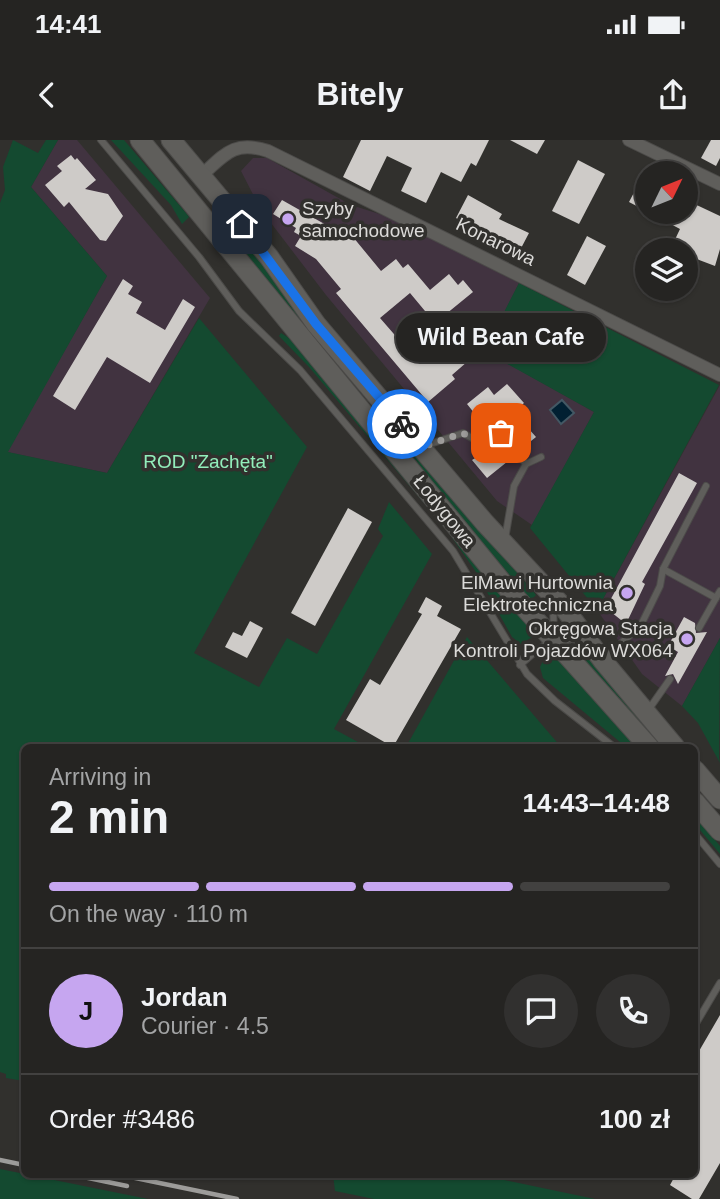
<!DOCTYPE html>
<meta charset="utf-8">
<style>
:root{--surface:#252422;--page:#31302f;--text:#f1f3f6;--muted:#a3a4a5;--line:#424140;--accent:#c6a6f0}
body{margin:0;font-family:Arial,sans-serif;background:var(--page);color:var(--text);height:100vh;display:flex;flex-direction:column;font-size:26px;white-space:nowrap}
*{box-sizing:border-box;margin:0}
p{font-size:23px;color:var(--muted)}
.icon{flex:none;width:38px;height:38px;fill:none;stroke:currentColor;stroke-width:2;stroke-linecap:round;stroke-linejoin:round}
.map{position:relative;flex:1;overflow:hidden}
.details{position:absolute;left:21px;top:604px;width:677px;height:434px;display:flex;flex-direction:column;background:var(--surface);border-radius:10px;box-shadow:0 2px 5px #0004,0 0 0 2px var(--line)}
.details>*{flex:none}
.needle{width:46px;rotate:47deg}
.controls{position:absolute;left:635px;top:21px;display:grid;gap:14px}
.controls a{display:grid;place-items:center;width:63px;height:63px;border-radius:50%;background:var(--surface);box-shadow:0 2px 5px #0004,0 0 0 2px var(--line);font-size:35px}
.pin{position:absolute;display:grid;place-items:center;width:60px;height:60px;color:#fff;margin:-30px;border-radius:14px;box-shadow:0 4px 10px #0006}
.courier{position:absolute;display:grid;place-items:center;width:70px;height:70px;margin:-35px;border:5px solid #1a73e8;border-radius:50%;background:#fff;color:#222;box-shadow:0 2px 9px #0007}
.bubble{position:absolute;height:49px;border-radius:24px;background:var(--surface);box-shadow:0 2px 5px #0004,0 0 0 2px var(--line);font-size:23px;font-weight:700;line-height:49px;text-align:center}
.overview em{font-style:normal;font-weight:700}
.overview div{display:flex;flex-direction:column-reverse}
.overview{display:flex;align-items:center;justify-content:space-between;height:119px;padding:0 28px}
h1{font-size:46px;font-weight:700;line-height:52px}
.bar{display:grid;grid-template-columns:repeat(4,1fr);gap:10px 7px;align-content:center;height:84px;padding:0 28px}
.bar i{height:9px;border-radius:5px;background:var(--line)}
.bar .selected{background:var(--accent)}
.bar p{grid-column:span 4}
.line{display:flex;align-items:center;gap:18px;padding:0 28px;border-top:2px solid var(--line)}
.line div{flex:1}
.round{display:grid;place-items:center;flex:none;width:74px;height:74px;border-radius:37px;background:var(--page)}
.status{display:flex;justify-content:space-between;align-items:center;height:49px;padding:0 35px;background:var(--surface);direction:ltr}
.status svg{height:19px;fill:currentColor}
header{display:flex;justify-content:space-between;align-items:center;height:91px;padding:0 28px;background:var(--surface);font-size:32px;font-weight:700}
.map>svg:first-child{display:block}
</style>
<div class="status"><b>14:41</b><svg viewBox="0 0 49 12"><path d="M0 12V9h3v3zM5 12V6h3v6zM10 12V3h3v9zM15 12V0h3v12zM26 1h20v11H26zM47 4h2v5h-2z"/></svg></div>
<header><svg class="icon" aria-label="back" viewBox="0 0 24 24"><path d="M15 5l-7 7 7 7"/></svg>Bitely<svg class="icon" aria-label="share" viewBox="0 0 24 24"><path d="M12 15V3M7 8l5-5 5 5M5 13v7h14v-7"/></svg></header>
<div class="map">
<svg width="720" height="1059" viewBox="0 0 720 1059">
<rect width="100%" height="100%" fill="#31302d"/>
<g fill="#413340">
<path d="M58 0H77L210 158 107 333 7 312 107 136 31 47Z"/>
<path d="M253 18H267L351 65 389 77 519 143 485 211 594 272 532 385 497 361 326 155 261 70 241 31Z"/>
<path d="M720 245V498L682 566 642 534 597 470Z"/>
</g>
<g fill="#144a30">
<path d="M13 0 38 13 46 0H58L31 47 107 136 8 312 107 333 199 178 307 307 194 513 259 547 287 498 317 514 383 396 378 389 389 362 432 414 334 589 367 607H24V941L6 938V934L0 932V63L5 50 3 27Z"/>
<path d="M111 0H124L186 73 189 77 182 84 171 65Z"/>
<path d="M222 73 257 114 315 193 536 455 531 460 443 357 398 296 215 79Z"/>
<path d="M519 143 719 245 597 470 530 388 594 272 484 211Z"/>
<path d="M281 193 292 200 526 483 532 497 521 504 512 497 476 432 446 389 309 227 279 196Z"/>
<path d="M467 497 561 607H406Z"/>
<path d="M720 498 719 618 720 623 698 583 682 566Z"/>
<path d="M585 513 665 607H660L578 517Z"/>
<path d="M549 519 564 522 637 607H626L543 538 540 527 543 521Z"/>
<path d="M695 676 720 706V714L695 684Z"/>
<path d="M0 1029 148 1059H0Z"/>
<path d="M333 1034H476L595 1059H374L335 1051Z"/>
</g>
<path fill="#012032" stroke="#435864" stroke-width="2" d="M562 260 574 273 561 284 550 270Z"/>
<g fill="#cecbc8">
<path d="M361 0H489L476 26 471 23 461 42 441 32 426 63 401 51 412 28 387 16 370 51 343 37Z"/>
<path d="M510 0H545L537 14Z"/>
<path d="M711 0H720V18L716 26 701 18Z"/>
<path d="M71 15 75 20 77 18 96 40 85 49 108 54 123 76 106 101 100 100 69 62 64 67 45 45 62 31 57 26Z"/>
<path d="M578 20 605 34 579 84 552 71Z"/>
<path d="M648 26V72H686V60L720 76V109L715 126 686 115V110H670L680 89 629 62Z"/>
<path d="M468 55 502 74 499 79 529 93 518 114 456 78Z"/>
<path d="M282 60 351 99 353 97 381 131 396 119 403 128 408 124 430 150 449 134 458 145 463 140 473 152 435 183 410 153 380 178 420 224 456 194 475 215 452 235 455 239 428 262 336 153 341 149 316 119 295 106 301 96 294 92 296 88 273 74Z"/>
<path d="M587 96 606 106 585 145 567 135Z"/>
<path d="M123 139 133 146 128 154 142 162 136 173 165 190 183 159 195 167 150 243 107 217 75 270 53 256Z"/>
<path d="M507 244 524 263 514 272 536 297 521 309H513V317L487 338 472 320 506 299 508 293 500 287 491 294 467 264 488 247 494 255Z"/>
<path d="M679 333 697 343 642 442 645 444 626 484 606 468Z"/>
<path d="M348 368 372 382 315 486 291 473Z"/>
<path d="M426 457 442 466 437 476 461 489 393 607 346 580 370 539 380 545 422 474 418 472Z"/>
<path d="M684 477 695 483 696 493 707 492 678 544 673 534 665 536 678 512 668 506Z"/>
<path d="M250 481 263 488 247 518 225 507 233 492 242 496Z"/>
<path d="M720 875V1023L699 1059H692L670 1045 676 1034H695V918Z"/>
</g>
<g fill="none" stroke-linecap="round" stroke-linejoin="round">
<defs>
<g id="service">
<path d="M101 0 199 117 239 171 300 230 453 411 527 534 555 561 614 607"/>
<path d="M424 306 463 293 486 306 501 293 503 295"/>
<path d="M526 324 541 317"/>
<path d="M505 399 514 346 526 324 517 313"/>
<path d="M663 429 716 458 720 451"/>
<path d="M553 464 554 494"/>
<path d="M699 488 716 458"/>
<path d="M604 519 641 485 660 446 663 429 706 346"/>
<path d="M520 525C539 508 555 491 582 502"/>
<path d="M649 569 670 539"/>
<path d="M695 694 720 724"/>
<path d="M695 885 720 843"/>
</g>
<g id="minor">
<path d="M629 0 720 44"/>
<path d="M201 36C225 14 234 0 268 11L720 235"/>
</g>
<g id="secondary">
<path d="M140 0 501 441 649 607"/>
<path d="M171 0 269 117 316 184 485 383 565 469 603 521 675 607"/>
<path d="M695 630 720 659"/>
<path d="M695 662 720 691"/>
</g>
</defs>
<use href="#service" stroke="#4c4b49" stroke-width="8"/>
<use href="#minor" stroke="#4c4b49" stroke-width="14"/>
<use href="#secondary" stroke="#4c4b49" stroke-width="21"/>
<use href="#service" stroke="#5f5e5b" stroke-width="6"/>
<use href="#minor" stroke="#5f5e5b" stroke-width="12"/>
<use href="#secondary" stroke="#5f5e5b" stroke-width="19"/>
<g stroke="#9d9c9a" stroke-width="4.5">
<path d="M0 1020 24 1025"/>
<path d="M69 1034 127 1046"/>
<path d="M116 1034 237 1059"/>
</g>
</g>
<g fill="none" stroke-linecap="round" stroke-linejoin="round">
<path stroke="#a09f9d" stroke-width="7" stroke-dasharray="0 12.6" d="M402 284 422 307 463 293 486 306 501 293"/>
<path stroke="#1a73e8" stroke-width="9" d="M242 84 316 184 402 284"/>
</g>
<g fill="#c6a6f0" stroke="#31302d" stroke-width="2.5">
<circle cx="288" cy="79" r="7"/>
<circle cx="627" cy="453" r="7"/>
<circle cx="687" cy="499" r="7"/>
</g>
<g text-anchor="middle" stroke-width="7" stroke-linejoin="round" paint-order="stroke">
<g font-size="19" fill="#dcdbd9" stroke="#31302d" text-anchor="end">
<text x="302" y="75" text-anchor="start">Szyby<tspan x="302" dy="22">samochodowe</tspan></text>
<text x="613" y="449">ElMawi Hurtownia<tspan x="613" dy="22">Elektrotechniczna</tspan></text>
<text x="673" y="495">Okręgowa Stacja<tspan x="673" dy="22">Kontroli Pojazdów WX064</tspan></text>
</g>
<g font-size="19" fill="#dcdbd9" stroke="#31302d">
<text transform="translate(496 101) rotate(26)" y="7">Konarowa</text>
<text transform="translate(445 371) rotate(51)" y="7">Łodygowa</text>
</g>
<g font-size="19" fill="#92eebb" stroke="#31302d">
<text x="208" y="328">ROD "Zachęta"</text>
</g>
</g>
</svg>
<div class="controls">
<a><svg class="needle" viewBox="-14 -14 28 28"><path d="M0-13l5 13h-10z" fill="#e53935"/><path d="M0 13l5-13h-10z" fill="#a3a4a5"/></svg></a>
<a><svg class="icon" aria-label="layers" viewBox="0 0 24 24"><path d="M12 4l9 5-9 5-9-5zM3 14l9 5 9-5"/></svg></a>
</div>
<div class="pin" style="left:501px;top:293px;background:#ea580c"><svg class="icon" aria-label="bag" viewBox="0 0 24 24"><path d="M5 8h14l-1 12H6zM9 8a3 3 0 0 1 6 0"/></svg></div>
<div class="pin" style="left:242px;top:84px;background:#1f2937"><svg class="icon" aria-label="home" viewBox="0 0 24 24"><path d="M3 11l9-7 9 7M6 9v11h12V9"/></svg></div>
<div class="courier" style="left:402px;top:284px"><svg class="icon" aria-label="bike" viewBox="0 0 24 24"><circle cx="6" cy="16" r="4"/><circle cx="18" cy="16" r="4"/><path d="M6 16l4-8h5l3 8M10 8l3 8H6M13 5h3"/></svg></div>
<div class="bubble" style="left:396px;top:173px;width:210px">Wild Bean Cafe</div>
<section class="details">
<div class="overview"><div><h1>2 min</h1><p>Arriving in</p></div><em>14:43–14:48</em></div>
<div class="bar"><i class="selected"></i><i class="selected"></i><i class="selected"></i><i></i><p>On the way · 110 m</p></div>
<div class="line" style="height:126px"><b class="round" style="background:var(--accent);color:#111">J</b><div><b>Jordan</b><p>Courier · 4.5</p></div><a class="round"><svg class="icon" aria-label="chat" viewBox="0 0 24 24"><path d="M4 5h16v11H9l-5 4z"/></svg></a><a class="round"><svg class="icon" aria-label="phone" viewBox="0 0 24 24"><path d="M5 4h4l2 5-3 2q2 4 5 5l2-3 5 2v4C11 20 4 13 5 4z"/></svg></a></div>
<div class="line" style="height:91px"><div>Order #3486</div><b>100 zł</b></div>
</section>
</div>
